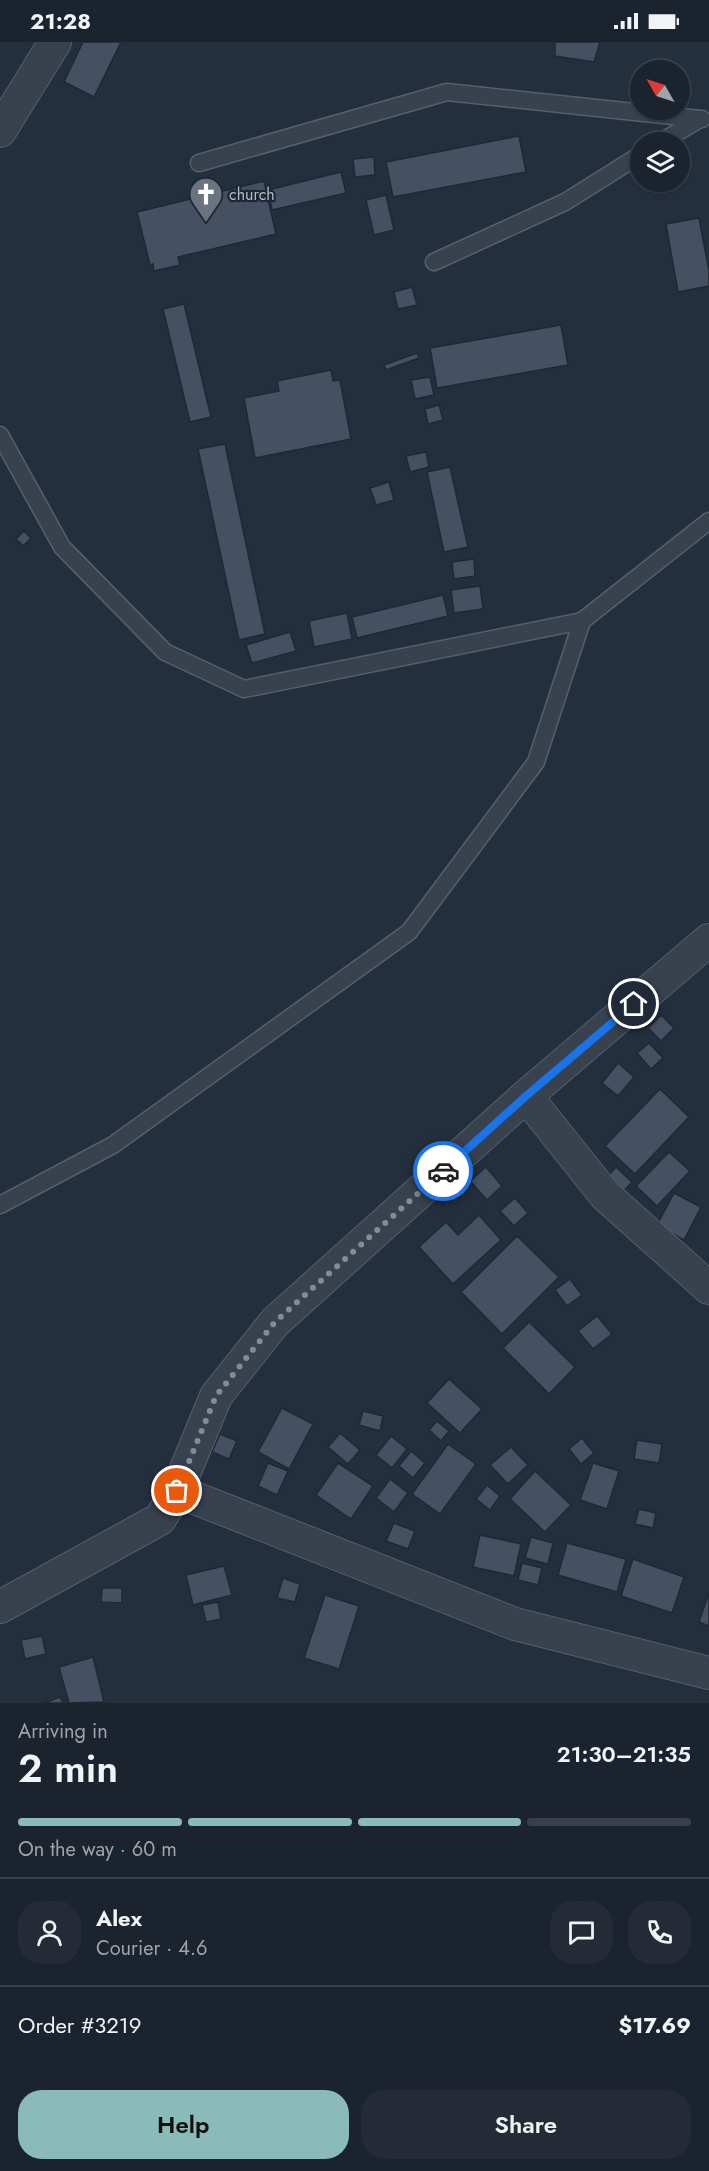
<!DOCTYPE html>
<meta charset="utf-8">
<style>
:root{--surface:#1b232e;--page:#242b36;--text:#f1f3f6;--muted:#a0a4aa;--line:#39404a;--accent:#8bbbb9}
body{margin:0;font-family:Jost,sans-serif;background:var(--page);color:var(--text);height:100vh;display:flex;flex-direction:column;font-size:22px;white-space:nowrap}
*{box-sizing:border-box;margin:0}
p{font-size:20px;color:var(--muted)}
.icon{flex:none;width:33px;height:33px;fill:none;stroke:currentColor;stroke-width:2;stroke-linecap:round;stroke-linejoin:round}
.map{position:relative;height:1661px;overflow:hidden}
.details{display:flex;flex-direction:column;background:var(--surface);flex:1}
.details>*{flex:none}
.needle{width:39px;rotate:309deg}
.fabs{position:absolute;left:630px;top:18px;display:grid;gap:12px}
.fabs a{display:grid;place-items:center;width:60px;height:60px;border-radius:50%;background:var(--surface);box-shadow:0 2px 4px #0004,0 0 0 2px var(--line);font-size:30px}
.pin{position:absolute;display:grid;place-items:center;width:51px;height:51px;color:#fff;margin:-26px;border:3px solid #fff;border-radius:50%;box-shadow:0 2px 6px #0007}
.courier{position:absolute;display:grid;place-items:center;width:60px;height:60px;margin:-30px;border:4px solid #1a73e8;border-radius:50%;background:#fff;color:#222;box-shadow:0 2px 8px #0007}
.overview em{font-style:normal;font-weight:600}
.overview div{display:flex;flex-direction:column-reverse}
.overview{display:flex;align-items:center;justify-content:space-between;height:102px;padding:0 18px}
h1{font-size:39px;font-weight:600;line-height:45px}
.bar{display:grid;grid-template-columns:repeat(4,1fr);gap:9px 6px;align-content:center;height:72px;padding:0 18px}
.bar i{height:8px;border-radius:4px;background:var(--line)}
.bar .selected{background:var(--accent)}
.bar p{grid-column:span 4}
.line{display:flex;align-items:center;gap:15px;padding:0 18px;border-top:2px solid var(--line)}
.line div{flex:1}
.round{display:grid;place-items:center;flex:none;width:63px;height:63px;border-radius:24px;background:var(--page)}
.button{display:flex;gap:12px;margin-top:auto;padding:12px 18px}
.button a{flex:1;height:69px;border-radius:24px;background:var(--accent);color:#111;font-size:24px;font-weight:600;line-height:69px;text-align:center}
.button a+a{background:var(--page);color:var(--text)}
.status{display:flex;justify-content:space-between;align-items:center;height:42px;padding:0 30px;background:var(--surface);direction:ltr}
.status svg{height:16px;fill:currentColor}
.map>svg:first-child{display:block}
</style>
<div class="status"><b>21:28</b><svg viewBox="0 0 49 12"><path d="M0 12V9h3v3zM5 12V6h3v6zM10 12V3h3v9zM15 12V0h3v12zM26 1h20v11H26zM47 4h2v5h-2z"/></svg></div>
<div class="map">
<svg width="709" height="1661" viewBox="0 0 709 1661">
<rect width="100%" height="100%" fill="#242f3e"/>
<g fill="#455162" stroke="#1f2835" stroke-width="1.5">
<path d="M83 0H121L94 55 64 40Z"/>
<path d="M555 0H600L594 20 555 14Z"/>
<path d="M519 94 526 130 393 155 386 120Z"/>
<path d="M374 115 375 133 355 135 353 117Z"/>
<path d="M341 130 346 151 272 168 268 148Z"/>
<path d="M264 139 276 192 178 215 180 223 154 229 153 222 150 223 137 170Z"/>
<path d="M386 153 394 188 374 193 366 158Z"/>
<path d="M699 176 709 229V244L678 250 666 182Z"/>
<path d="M412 245 417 263 398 267 394 250Z"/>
<path d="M184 262 211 375 190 380 163 267Z"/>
<path d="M561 283 568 323 437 346 430 306Z"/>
<path d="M417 311 419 316 386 328 384 323Z"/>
<path d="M331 328 333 339 340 338 351 397 255 416 244 356 279 349 277 339Z"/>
<path d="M430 335 434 353 415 357 411 338Z"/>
<path d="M439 363 443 378 428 382 425 367Z"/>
<path d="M225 402 265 592 239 598 198 407Z"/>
<path d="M426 410 429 425 410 430 406 414Z"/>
<path d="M450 425 468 505 444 510 427 430Z"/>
<path d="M389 440 394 458 376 463 370 446Z"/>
<path d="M24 489 31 496 23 504 16 497Z"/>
<path d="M474 517 475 534 454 537 452 520Z"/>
<path d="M480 544 483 567 454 571 451 548Z"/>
<path d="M443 553 448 574 357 596 352 575Z"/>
<path d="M347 571 352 597 314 605 309 579Z"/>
<path d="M290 590 296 609 252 621 246 603Z"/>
<path d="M661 973 674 986 661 999 648 986Z"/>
<path d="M649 1001 663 1016 651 1027 637 1011Z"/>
<path d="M618 1021 634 1035 618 1054 602 1041Z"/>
<path d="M660 1047 689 1075 635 1132 605 1104Z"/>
<path d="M669 1110 690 1129 657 1164 636 1144Z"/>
<path d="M486 1125 502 1144 487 1158 470 1139Z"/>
<path d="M616 1125 632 1140 622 1151 606 1136Z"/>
<path d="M674 1151 701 1165 684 1198 657 1183Z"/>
<path d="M515 1156 528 1171 514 1184 500 1169Z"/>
<path d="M479 1173 501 1198 453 1242 419 1205 446 1180 458 1193Z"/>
<path d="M517 1194 559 1235 502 1292 461 1250Z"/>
<path d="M570 1237 582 1253 567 1264 555 1248Z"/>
<path d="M597 1274 612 1292 593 1307 578 1289Z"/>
<path d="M529 1280 575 1325 549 1352 503 1306Z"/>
<path d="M449 1337 482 1367 460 1391 427 1361Z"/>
<path d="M282 1366 313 1382 289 1427 258 1410Z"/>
<path d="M363 1369 383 1374 380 1389 359 1383Z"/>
<path d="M437 1379 449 1389 441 1399 429 1388Z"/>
<path d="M340 1391 360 1408 348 1422 328 1405Z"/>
<path d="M220 1392 237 1399 229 1417 212 1410Z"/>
<path d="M391 1394 407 1407 392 1426 376 1413Z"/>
<path d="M582 1396 594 1411 581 1422 569 1407Z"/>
<path d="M637 1398 662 1402 659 1421 634 1417Z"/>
<path d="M448 1402 476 1422 440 1472 412 1452Z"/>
<path d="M511 1405 528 1423 508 1442 490 1423Z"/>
<path d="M411 1409 425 1421 413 1436 399 1424Z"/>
<path d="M268 1421 288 1429 277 1453 258 1444Z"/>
<path d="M338 1421 373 1444 351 1477 316 1453Z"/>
<path d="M593 1421 619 1429 607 1467 580 1458Z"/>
<path d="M535 1429 571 1463 545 1490 510 1457Z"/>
<path d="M390 1437 408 1451 394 1470 376 1456Z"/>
<path d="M487 1443 500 1454 490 1468 476 1457Z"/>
<path d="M639 1467 656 1471 653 1486 635 1482Z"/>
<path d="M394 1481 415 1489 408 1507 386 1499Z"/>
<path d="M480 1493 521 1502 514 1534 473 1525Z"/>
<path d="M531 1495 553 1501 548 1522 525 1516Z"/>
<path d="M567 1501 626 1517 617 1550 558 1533Z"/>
<path d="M633 1517 684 1535 672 1571 621 1554Z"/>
<path d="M522 1521 542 1526 538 1543 518 1538Z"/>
<path d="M224 1524 232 1553 193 1563 186 1533Z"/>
<path d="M283 1536 300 1542 295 1560 277 1556Z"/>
<path d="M102 1546H122V1561L101 1560Z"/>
<path d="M709 1551V1584L699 1580Z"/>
<path d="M325 1553 359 1564 339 1627 304 1616Z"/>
<path d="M218 1560 221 1577 206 1580 202 1563Z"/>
<path d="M42 1594 46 1612 25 1617 21 1598Z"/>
<path d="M93 1615 104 1660 69 1661 59 1625Z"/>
<path d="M60 1655 63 1661H44Z"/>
</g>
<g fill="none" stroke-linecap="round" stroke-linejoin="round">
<defs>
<g id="lane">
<path d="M661 100 700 77H702"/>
<path d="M199 121 447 50 700 77"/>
<path d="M434 220 565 160 640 113"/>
<path d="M0 393 62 505 165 610 244 647 582 579 709 479"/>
<path d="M0 1163 113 1103 409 890 536 720 582 579"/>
</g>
<g id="street">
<path d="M0 89 55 0"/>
<path d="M526 1054 605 1153 709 1246"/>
<path d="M177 1449 515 1582 709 1631"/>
<path d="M0 1565 160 1477 177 1449 216 1354 275 1280 526 1054 709 898"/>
</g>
</defs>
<use href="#lane" stroke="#565f6c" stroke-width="19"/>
<use href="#street" stroke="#565f6c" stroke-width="34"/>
<use href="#lane" stroke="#38414e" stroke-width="16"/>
<use href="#street" stroke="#38414e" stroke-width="32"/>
</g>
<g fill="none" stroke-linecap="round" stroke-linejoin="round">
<path stroke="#828b98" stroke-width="6" stroke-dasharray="0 10.8" d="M177 1449 216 1354 275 1280 443 1129"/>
<path stroke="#1a73e8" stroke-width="8" d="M443 1129 526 1054 634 962"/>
</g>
<defs>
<symbol id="church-pin" viewBox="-11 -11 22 30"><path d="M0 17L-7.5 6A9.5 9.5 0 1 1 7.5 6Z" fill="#6b7280" stroke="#1d2633"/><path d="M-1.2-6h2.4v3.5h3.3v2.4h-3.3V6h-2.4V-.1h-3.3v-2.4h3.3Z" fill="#fff"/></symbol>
</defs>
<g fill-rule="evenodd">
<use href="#church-pin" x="187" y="133" width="38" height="52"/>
</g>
<g text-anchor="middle" stroke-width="4.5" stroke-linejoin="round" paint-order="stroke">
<g font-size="16" fill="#b4bcc9" stroke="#1d2633" text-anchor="start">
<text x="229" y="158">church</text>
</g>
</g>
</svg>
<div class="fabs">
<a><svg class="needle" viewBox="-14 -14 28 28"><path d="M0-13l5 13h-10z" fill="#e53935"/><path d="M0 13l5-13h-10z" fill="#a0a4aa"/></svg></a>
<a><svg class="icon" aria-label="layers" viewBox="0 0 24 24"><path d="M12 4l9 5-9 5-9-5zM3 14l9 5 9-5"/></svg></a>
</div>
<div class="pin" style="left:177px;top:1449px;background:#ea580c"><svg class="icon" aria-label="bag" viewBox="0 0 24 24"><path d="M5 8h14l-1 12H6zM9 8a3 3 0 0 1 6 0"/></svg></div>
<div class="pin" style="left:634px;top:962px;background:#1f2937"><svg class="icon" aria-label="home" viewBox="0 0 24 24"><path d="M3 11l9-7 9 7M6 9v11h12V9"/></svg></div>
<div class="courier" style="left:443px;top:1129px"><svg class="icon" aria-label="car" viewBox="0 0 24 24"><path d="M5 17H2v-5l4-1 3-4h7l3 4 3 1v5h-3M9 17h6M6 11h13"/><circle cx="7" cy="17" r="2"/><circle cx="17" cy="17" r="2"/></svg></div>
</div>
<section class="details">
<div class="overview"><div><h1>2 min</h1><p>Arriving in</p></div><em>21:30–21:35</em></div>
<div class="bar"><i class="selected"></i><i class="selected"></i><i class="selected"></i><i></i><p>On the way · 60 m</p></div>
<div class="line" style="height:108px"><a class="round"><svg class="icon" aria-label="person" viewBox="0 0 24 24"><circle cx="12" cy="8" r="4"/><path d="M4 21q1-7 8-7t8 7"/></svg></a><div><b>Alex</b><p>Courier · 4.6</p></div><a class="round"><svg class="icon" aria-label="chat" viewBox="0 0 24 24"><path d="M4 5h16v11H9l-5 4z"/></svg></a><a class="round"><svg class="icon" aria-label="phone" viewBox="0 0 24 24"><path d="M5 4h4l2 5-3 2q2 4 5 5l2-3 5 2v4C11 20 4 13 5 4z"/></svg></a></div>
<div class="line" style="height:78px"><div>Order #3219</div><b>$17.69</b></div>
<div class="button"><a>Help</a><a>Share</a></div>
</section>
